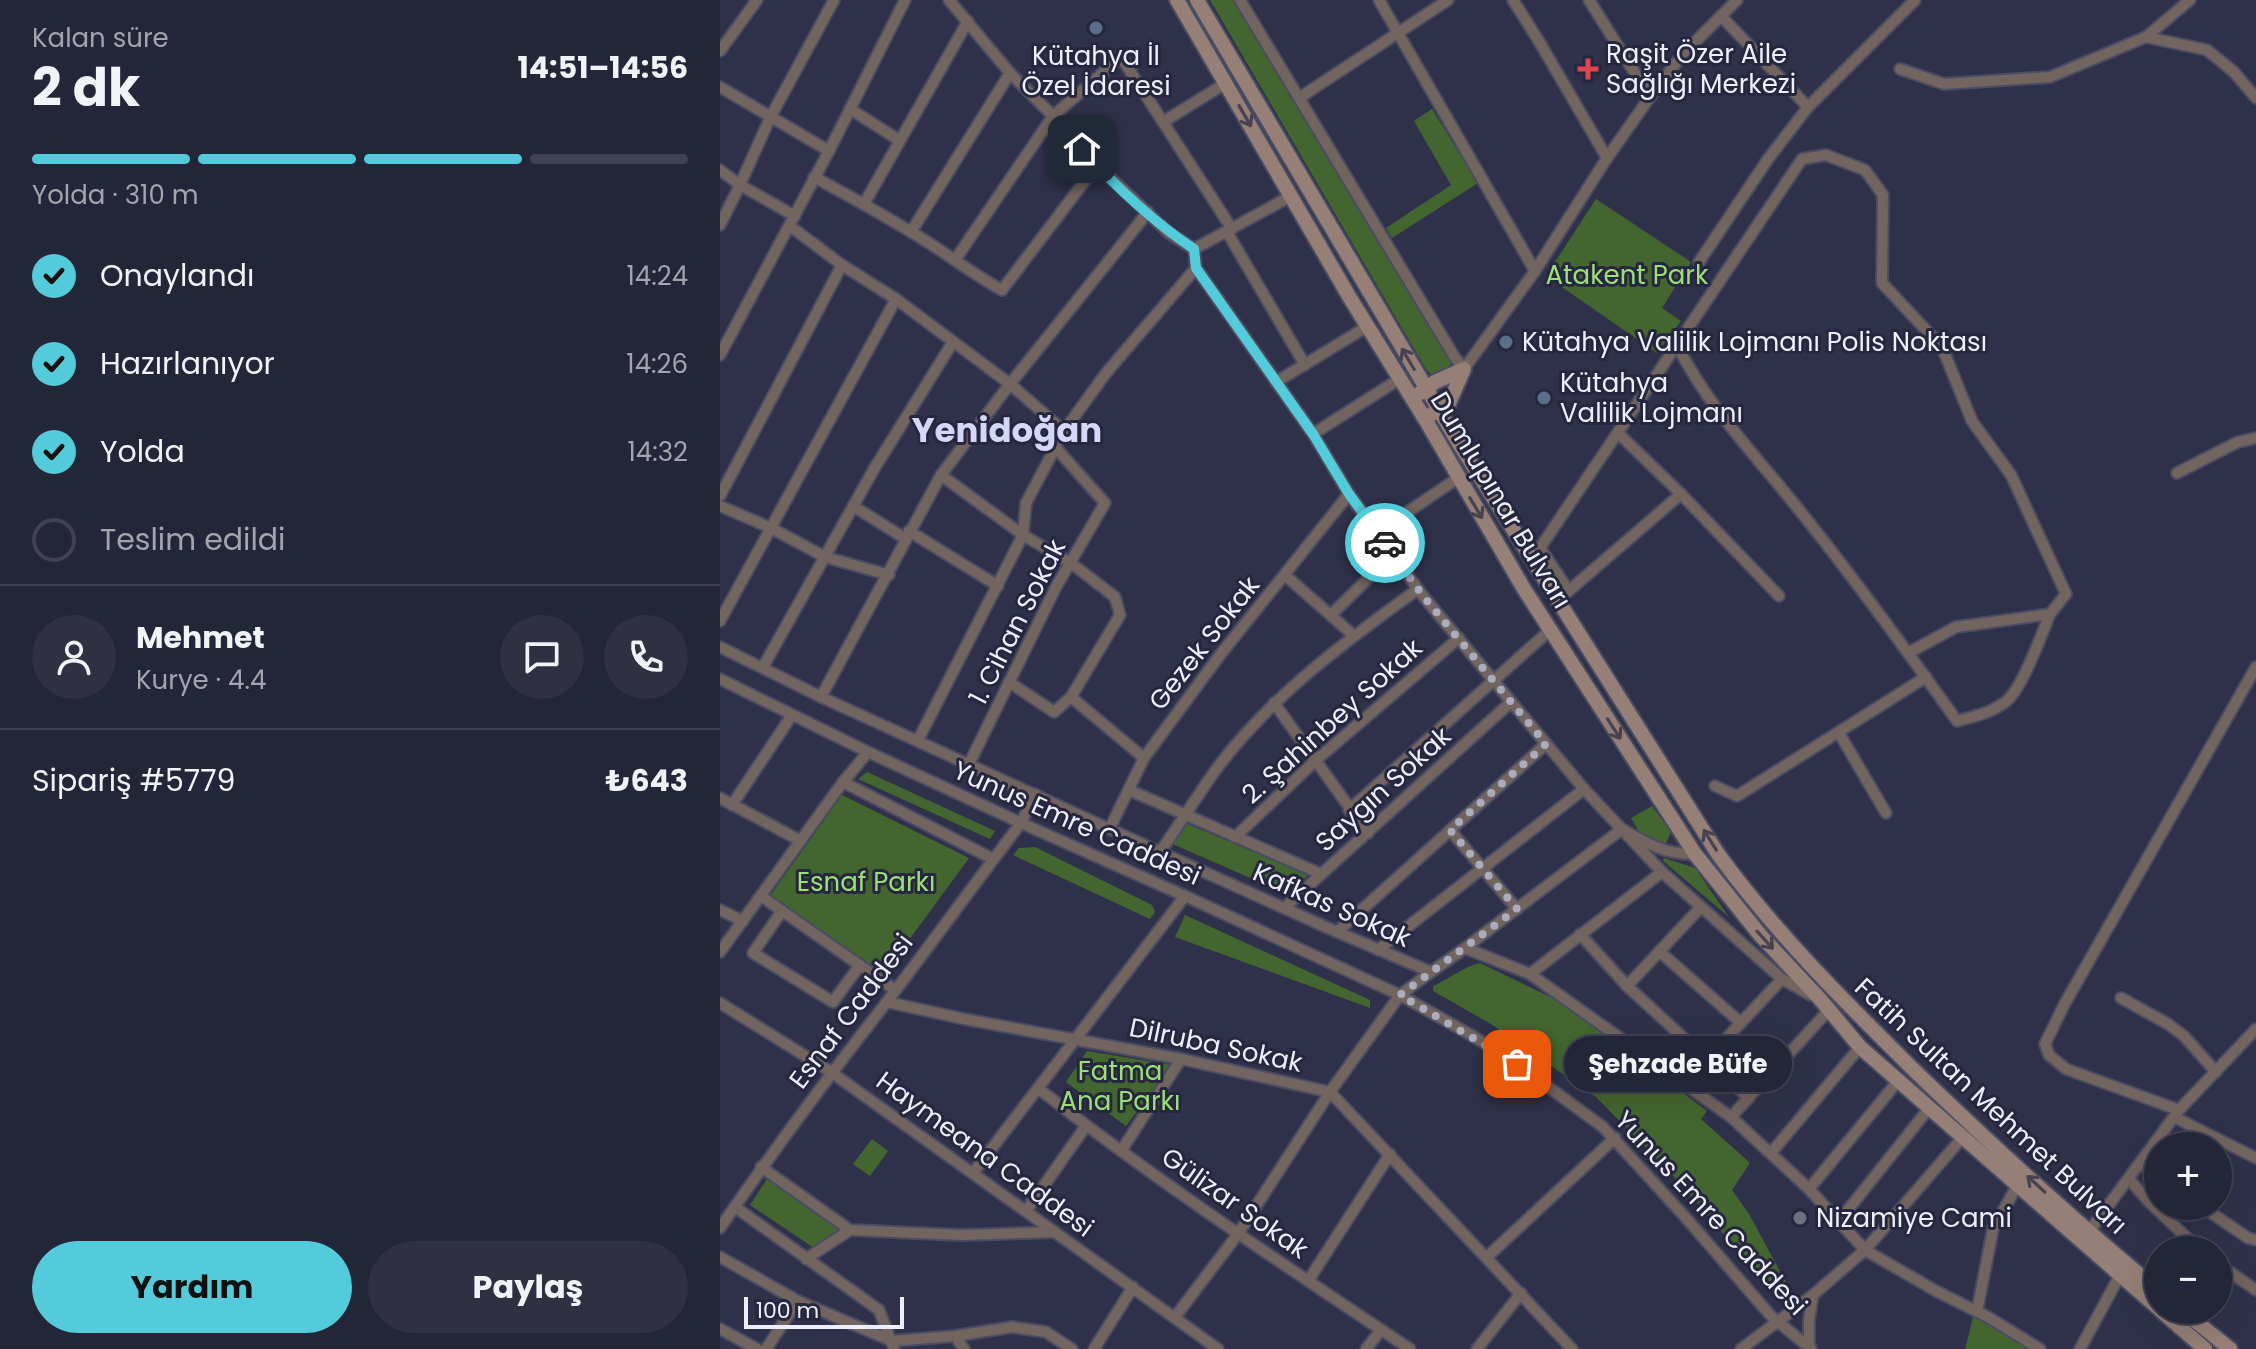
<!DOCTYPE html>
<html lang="tr">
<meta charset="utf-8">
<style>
:root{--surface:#232538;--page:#2f3143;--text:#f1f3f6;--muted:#a3a5ae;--line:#404253;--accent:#53cbda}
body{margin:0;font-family:Poppins,sans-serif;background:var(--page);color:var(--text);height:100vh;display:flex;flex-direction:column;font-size:30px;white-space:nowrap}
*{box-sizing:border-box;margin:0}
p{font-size:26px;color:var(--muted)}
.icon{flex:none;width:44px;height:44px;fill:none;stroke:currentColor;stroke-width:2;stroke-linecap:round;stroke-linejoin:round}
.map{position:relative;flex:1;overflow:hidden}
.drawer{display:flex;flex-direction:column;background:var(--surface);width:720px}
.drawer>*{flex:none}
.tools{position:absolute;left:1424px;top:1132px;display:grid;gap:16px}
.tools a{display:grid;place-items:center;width:88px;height:88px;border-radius:50%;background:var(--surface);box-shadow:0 8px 32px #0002,0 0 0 2px var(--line);font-size:40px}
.scale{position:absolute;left:24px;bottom:20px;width:160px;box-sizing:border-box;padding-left:8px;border:4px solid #eeeffc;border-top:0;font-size:22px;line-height:28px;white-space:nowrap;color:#eeeffc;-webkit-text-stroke:6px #26273f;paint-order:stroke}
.pin{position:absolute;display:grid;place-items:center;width:68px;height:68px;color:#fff;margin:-34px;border-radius:16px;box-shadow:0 4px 12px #0006}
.courier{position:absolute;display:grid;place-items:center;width:80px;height:80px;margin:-40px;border:6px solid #53cbda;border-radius:50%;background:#fff;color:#222;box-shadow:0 2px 10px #0007}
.bubble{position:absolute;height:56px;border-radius:28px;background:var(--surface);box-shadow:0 8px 32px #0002,0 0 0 2px var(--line);font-size:26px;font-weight:700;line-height:56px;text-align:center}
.headline em{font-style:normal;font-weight:700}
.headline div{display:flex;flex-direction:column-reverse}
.headline{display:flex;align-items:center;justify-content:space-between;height:136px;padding:0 32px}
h1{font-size:52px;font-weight:700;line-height:60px}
.bar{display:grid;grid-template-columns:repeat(4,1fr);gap:12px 8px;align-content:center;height:96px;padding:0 32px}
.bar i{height:10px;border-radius:6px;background:var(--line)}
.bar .active{background:var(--accent)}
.bar p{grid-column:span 4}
.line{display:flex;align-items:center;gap:20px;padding:0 32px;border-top:2px solid var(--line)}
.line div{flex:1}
.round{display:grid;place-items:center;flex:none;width:84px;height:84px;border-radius:42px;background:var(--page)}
ol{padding:0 32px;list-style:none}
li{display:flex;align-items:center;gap:24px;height:88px}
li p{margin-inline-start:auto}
li .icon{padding:8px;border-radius:50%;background:var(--accent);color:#111;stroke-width:4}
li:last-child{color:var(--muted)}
li i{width:44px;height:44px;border:4px solid var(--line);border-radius:50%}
.primary-button{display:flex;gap:16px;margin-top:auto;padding:16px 32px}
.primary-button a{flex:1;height:92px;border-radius:48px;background:var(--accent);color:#111;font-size:32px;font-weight:700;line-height:92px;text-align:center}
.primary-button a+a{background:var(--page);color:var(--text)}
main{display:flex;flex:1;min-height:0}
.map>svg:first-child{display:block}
</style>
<main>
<section class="drawer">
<div class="headline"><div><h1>2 dk</h1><p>Kalan süre</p></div><em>14:51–14:56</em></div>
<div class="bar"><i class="active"></i><i class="active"></i><i class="active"></i><i></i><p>Yolda · 310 m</p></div>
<ol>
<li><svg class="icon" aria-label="check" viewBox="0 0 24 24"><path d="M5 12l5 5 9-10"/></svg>Onaylandı<p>14:24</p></li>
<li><svg class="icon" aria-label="check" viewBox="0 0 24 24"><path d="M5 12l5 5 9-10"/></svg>Hazırlanıyor<p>14:26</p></li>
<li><svg class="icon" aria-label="check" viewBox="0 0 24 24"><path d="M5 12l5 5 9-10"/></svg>Yolda<p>14:32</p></li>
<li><i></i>Teslim edildi</li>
</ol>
<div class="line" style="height:144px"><a class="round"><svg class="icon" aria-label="person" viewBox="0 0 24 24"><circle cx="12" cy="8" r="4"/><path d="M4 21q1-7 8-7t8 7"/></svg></a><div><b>Mehmet</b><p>Kurye · 4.4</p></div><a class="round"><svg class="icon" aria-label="chat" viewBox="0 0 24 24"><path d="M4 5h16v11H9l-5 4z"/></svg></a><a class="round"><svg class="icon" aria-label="phone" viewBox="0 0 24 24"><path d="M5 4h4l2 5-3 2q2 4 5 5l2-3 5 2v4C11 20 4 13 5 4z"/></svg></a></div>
<div class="line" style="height:104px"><div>Sipariş #5779</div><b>₺643</b></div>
<div class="primary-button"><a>Yardım</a><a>Paylaş</a></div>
</section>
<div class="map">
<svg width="1536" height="1349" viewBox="0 0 1536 1349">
<rect width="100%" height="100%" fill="#2f314a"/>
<g fill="#436630">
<path d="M490 0H518L734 356 728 371 714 376 707 371Z"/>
<path d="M712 109 758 183 672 238 666 228 731 185 694 121Z"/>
<path d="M876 199 971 262 942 308 961 321 937 353 826 276Z"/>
<path d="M147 772 275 831 270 839 138 779Z"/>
<path d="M122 795 249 858 162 977 50 896Z"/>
<path d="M932 806 951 832 944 848 919 832 911 818Z"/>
<path d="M463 822 588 875 569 895 448 842Z"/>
<path d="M315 847 432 905 435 912 430 919 293 855 299 848Z"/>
<path d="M944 858 975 868 1009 917 943 861Z"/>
<path d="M465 915 650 1000V1008L455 937Z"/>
<path d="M760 963 847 1005 987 1111 981 1119 1030 1163 1012 1190 1029 1214 1069 1288 1058 1297 949 1171 876 1097 771 1024 713 991V986C729 979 743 967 760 963Z"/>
<path d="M367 1051 452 1065 406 1126 346 1082Z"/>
<path d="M152 1139 168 1151 150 1176 133 1164Z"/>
<path d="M47 1179 125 1231 97 1250 30 1205Z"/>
<path d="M1254 1313 1314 1349H1245Z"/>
</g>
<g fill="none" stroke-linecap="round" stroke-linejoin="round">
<defs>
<g id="street">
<path d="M229 0 290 73 333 116 377 165 449 233 474 249 476 268 593 434 629 494 703 596 864 789 942 872 1062 979 1091 995"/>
<path d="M520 0 734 356 744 369 815 271 887 158 930 97 963 54 1017 0"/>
<path d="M659 0 815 271"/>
<path d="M793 0 820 43 887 158"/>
<path d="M869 0 930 97"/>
<path d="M1001 16 1088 107"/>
<path d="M1426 37 1470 0"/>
<path d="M0 51 37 0"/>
<path d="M1180 69 1224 84 1330 77 1426 37 1487 50 1514 72 1536 98"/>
<path d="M0 87 109 151"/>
<path d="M579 98 728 0"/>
<path d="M130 109 179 140"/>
<path d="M443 122 506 83"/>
<path d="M0 170 20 185 0 225"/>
<path d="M94 177C133 198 171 219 209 243 234 259 256 276 282 290L377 165"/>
<path d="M144 204 248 21"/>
<path d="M75 216 20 185 50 118 114 0"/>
<path d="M70 226 122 265 176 299 290 384 344 431"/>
<path d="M191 232 290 73"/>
<path d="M507 232 585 365"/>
<path d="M474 249 571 196"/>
<path d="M235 260 333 116 401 57 512 229"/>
<path d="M979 262 1048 159 1088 107 1195 0"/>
<path d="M957 345C989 409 1040 460 1084 516 1137 582 1187 651 1237 721 1253 717 1270 713 1284 703 1302 691 1321 635 1330 614"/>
<path d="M0 355 109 151 185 0"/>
<path d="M556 382 648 326"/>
<path d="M898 433 961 494 1059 596"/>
<path d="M593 434 681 378"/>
<path d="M1457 473 1518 442 1536 438"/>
<path d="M221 475 303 535 351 563 395 597 400 615 351 697"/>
<path d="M0 496 122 265"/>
<path d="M0 506 51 528 105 557 169 575"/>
<path d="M133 506 186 539"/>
<path d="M189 531 278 586"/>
<path d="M658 532 738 478"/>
<path d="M565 575 633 635"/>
<path d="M849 591 820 548 1082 159 1106 155 1145 170 1163 195 1162 283 1222 347 1252 421 1291 475 1346 594 1330 614 1236 627 1188 653"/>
<path d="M844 595 961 494"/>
<path d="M611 615 673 554"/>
<path d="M0 621 176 299"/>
<path d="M0 647 101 697 440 852 608 928 711 972 745 948 902 829C926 843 946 855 975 854"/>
<path d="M43 667 154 469 233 342"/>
<path d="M0 679 148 752 301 823 465 896 680 995 751 1035 797 1064 883 1127 966 1218 1051 1316 1091 1349"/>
<path d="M289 682 334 712 351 697 424 758"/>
<path d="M101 697 221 475 290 384 428 212"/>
<path d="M554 703 648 833"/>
<path d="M1119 733 1166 813"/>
<path d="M198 740 303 535 306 503 344 431 386 373 476 268"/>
<path d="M249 764 336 587 385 503 335 447"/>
<path d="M123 782 273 859"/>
<path d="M995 786 1017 796 1206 677"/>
<path d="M409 790 601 874"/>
<path d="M0 798 81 841"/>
<path d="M12 805 72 715"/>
<path d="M629 810 830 630"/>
<path d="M390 828 424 758 500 655 629 494"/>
<path d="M730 830 797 909"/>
<path d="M515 837 595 761 739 638"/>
<path d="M440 852C460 824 478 794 498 767 552 695 626 641 698 589"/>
<path d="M41 896 175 990"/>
<path d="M564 908 791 702"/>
<path d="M0 910 23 921"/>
<path d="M62 911 33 953 113 1002 140 965"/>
<path d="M617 932 826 744"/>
<path d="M860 934 907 986 1029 1098"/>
<path d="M745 948 810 974 1011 1117 1089 1189 1145 1250 1216 1291 1268 1317 1320 1349"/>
<path d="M658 950 864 789"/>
<path d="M939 951 1021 1023"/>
<path d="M0 952 123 782 148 752"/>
<path d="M810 974 942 872"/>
<path d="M907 986 981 907"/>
<path d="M1401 998 1448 1024 1464 1036 1496 1072"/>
<path d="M167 1002 244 1019 461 1059 610 1092 852 1349"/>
<path d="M0 1003 111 1072 498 1349"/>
<path d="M987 1059 1062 979"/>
<path d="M319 1089C438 1182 564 1265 690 1349"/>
<path d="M1459 1110 1346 1069 1329 1055 1325 1044 1344 1005 1536 667"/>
<path d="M1011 1117 1108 1011"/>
<path d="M1454 1117 1536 1158"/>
<path d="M401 1151 461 1059"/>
<path d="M1051 1153 1140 1047"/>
<path d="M1420 1164 1438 1176"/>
<path d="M41 1167 130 1230 241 1235 335 1232"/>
<path d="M253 1173 465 896"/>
<path d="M1409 1179 1429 1202 1480 1250"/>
<path d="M1089 1189 1178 1081"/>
<path d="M1481 1206 1528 1238 1536 1240"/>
<path d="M15 1207 159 1310 174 1349"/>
<path d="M306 1211 366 1126"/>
<path d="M1119 1221 1210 1107"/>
<path d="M0 1228C53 1151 108 1077 166 1003 211 944 255 883 301 823L315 794"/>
<path d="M1368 1233 1459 1110 1536 1029"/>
<path d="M0 1257 78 1301 172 1341 235 1336 292 1327 326 1332 352 1349"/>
<path d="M767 1257 895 1138"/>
<path d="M86 1259 130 1230"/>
<path d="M1498 1264 1536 1290"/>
<path d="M588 1281 670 1154"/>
<path d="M1257 1311 1273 1229 1297 1186"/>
<path d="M455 1317 518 1234 610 1092 680 995 711 972"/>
<path d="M0 1329 37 1349"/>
<path d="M235 1336 244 1349"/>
<path d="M1089 1347V1320L1093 1295"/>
<path d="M46 1349 78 1301"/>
<path d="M374 1349 413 1287"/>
<path d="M646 1349 661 1330"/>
<path d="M757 1349 801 1293"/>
<path d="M1021 1349 1093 1295 1145 1250 1243 1137"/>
<path d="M1360 1349 1400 1275"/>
</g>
<g id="secondary">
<path d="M457 0 630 298 705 419 804 589 975 854 1041 936 1100 999 1140 1047 1438 1308"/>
<path d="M477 0 738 442 998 854C1058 936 1126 1003 1198 1074 1276 1149 1355 1222 1438 1290"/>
<path d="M700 393 715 382 744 369 729 403 712 414"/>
<path d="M1440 1310 1485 1349"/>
<path d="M1462 1310 1510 1349"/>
</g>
</defs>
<use href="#street" stroke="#4a4c63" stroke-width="14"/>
<use href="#secondary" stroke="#4a4c63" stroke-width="18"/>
<use href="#street" stroke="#72645f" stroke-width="10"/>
<use href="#secondary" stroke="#957f77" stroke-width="14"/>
</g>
<defs><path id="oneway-shaft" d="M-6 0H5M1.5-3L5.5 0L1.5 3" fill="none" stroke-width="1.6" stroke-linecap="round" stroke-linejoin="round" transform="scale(2)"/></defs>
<g stroke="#474150">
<use href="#oneway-shaft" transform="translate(525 116) rotate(60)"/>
<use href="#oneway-shaft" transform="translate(688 359) rotate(-121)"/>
<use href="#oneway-shaft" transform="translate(756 508) rotate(59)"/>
<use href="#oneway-shaft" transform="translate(894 729) rotate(57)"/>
<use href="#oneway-shaft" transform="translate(990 840) rotate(-122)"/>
<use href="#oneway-shaft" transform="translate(1045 940) rotate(48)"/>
<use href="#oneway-shaft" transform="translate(1316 1184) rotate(-137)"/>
</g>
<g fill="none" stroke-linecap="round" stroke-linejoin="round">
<path stroke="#abacbe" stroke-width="8" stroke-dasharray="0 14.4" d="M665 543 703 596 826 744 730 830 797 909 680 995 797 1064"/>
<path stroke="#53cbda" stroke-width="10" d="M362 149C394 185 434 222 474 249L476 268 593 434 629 494 665 543"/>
</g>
<g fill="#5c6f8a" stroke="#26273f" stroke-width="3">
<circle cx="376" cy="28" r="8"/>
<circle cx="786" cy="342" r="8"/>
<circle cx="824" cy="398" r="8"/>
</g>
<path fill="#e0444e" stroke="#26273f" stroke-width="3" d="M864 57h8v8h8v8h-8v8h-8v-8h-8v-8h8z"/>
<circle fill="#6b7280" stroke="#26273f" stroke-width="3" cx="1080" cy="1218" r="8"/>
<g text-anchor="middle" stroke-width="6" stroke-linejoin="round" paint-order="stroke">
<g font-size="26" fill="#eeeffc" stroke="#26273f" text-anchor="start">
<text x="886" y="63">Raşit Özer Aile<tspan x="886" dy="30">Sağlığı Merkezi</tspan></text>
<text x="376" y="65" text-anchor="middle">Kütahya İl<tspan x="376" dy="30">Özel İdaresi</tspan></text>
<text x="802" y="351">Kütahya Valilik Lojmanı Polis Noktası</text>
<text x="840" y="392">Kütahya<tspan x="840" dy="30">Valilik Lojmanı</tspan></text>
<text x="1096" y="1227">Nizamiye Cami</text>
</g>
<g font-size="26" fill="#9bdf76" stroke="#26273f">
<text x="907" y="284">Atakent Park</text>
<text x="146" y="891">Esnaf Parkı</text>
<text x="400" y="1080">Fatma<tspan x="400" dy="30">Ana Parkı</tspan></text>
</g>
<g font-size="26" fill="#eeeffc" stroke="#26273f">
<text transform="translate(781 500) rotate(59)" y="9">Dumlupınar Bulvarı</text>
<text transform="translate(297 622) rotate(-63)" y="9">1. Cihan Sokak</text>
<text transform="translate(484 643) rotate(-52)" y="9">Gezek Sokak</text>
<text transform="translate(612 721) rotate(-42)" y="9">2. Şahinbey Sokak</text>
<text transform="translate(663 789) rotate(-42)" y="9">Saygın Sokak</text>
<text transform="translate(357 823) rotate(24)" y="9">Yunus Emre Caddesi</text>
<text transform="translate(612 905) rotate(24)" y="9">Kafkas Sokak</text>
<text transform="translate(131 1011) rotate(-53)" y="9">Esnaf Caddesi</text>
<text transform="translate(496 1045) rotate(12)" y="9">Dilruba Sokak</text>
<text transform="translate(1271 1106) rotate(43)" y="9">Fatih Sultan Mehmet Bulvarı</text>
<text transform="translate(265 1154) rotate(36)" y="9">Haymeana Caddesi</text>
<text transform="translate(515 1203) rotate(35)" y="9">Gülizar Sokak</text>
<text transform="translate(991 1213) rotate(47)" y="9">Yunus Emre Caddesi</text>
</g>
<g font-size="34" font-weight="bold" fill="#d4d7f8" stroke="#26273f">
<text x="287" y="442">Yenidoğan</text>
</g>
</g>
</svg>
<div class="tools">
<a>+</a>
<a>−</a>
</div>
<div class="scale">100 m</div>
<div class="pin" style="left:797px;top:1064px;background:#ea580c"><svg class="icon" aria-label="bag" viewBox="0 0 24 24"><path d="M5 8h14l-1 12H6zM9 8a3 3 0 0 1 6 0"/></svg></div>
<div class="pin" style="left:362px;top:149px;background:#1f2937"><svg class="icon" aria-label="home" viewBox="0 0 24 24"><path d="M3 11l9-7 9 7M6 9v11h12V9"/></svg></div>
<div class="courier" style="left:665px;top:543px"><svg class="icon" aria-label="car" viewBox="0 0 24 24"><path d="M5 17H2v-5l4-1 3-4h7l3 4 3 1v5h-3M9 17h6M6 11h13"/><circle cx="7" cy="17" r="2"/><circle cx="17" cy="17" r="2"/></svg></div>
<div class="bubble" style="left:844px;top:1036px;width:228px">Şehzade Büfe</div>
</div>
</main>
